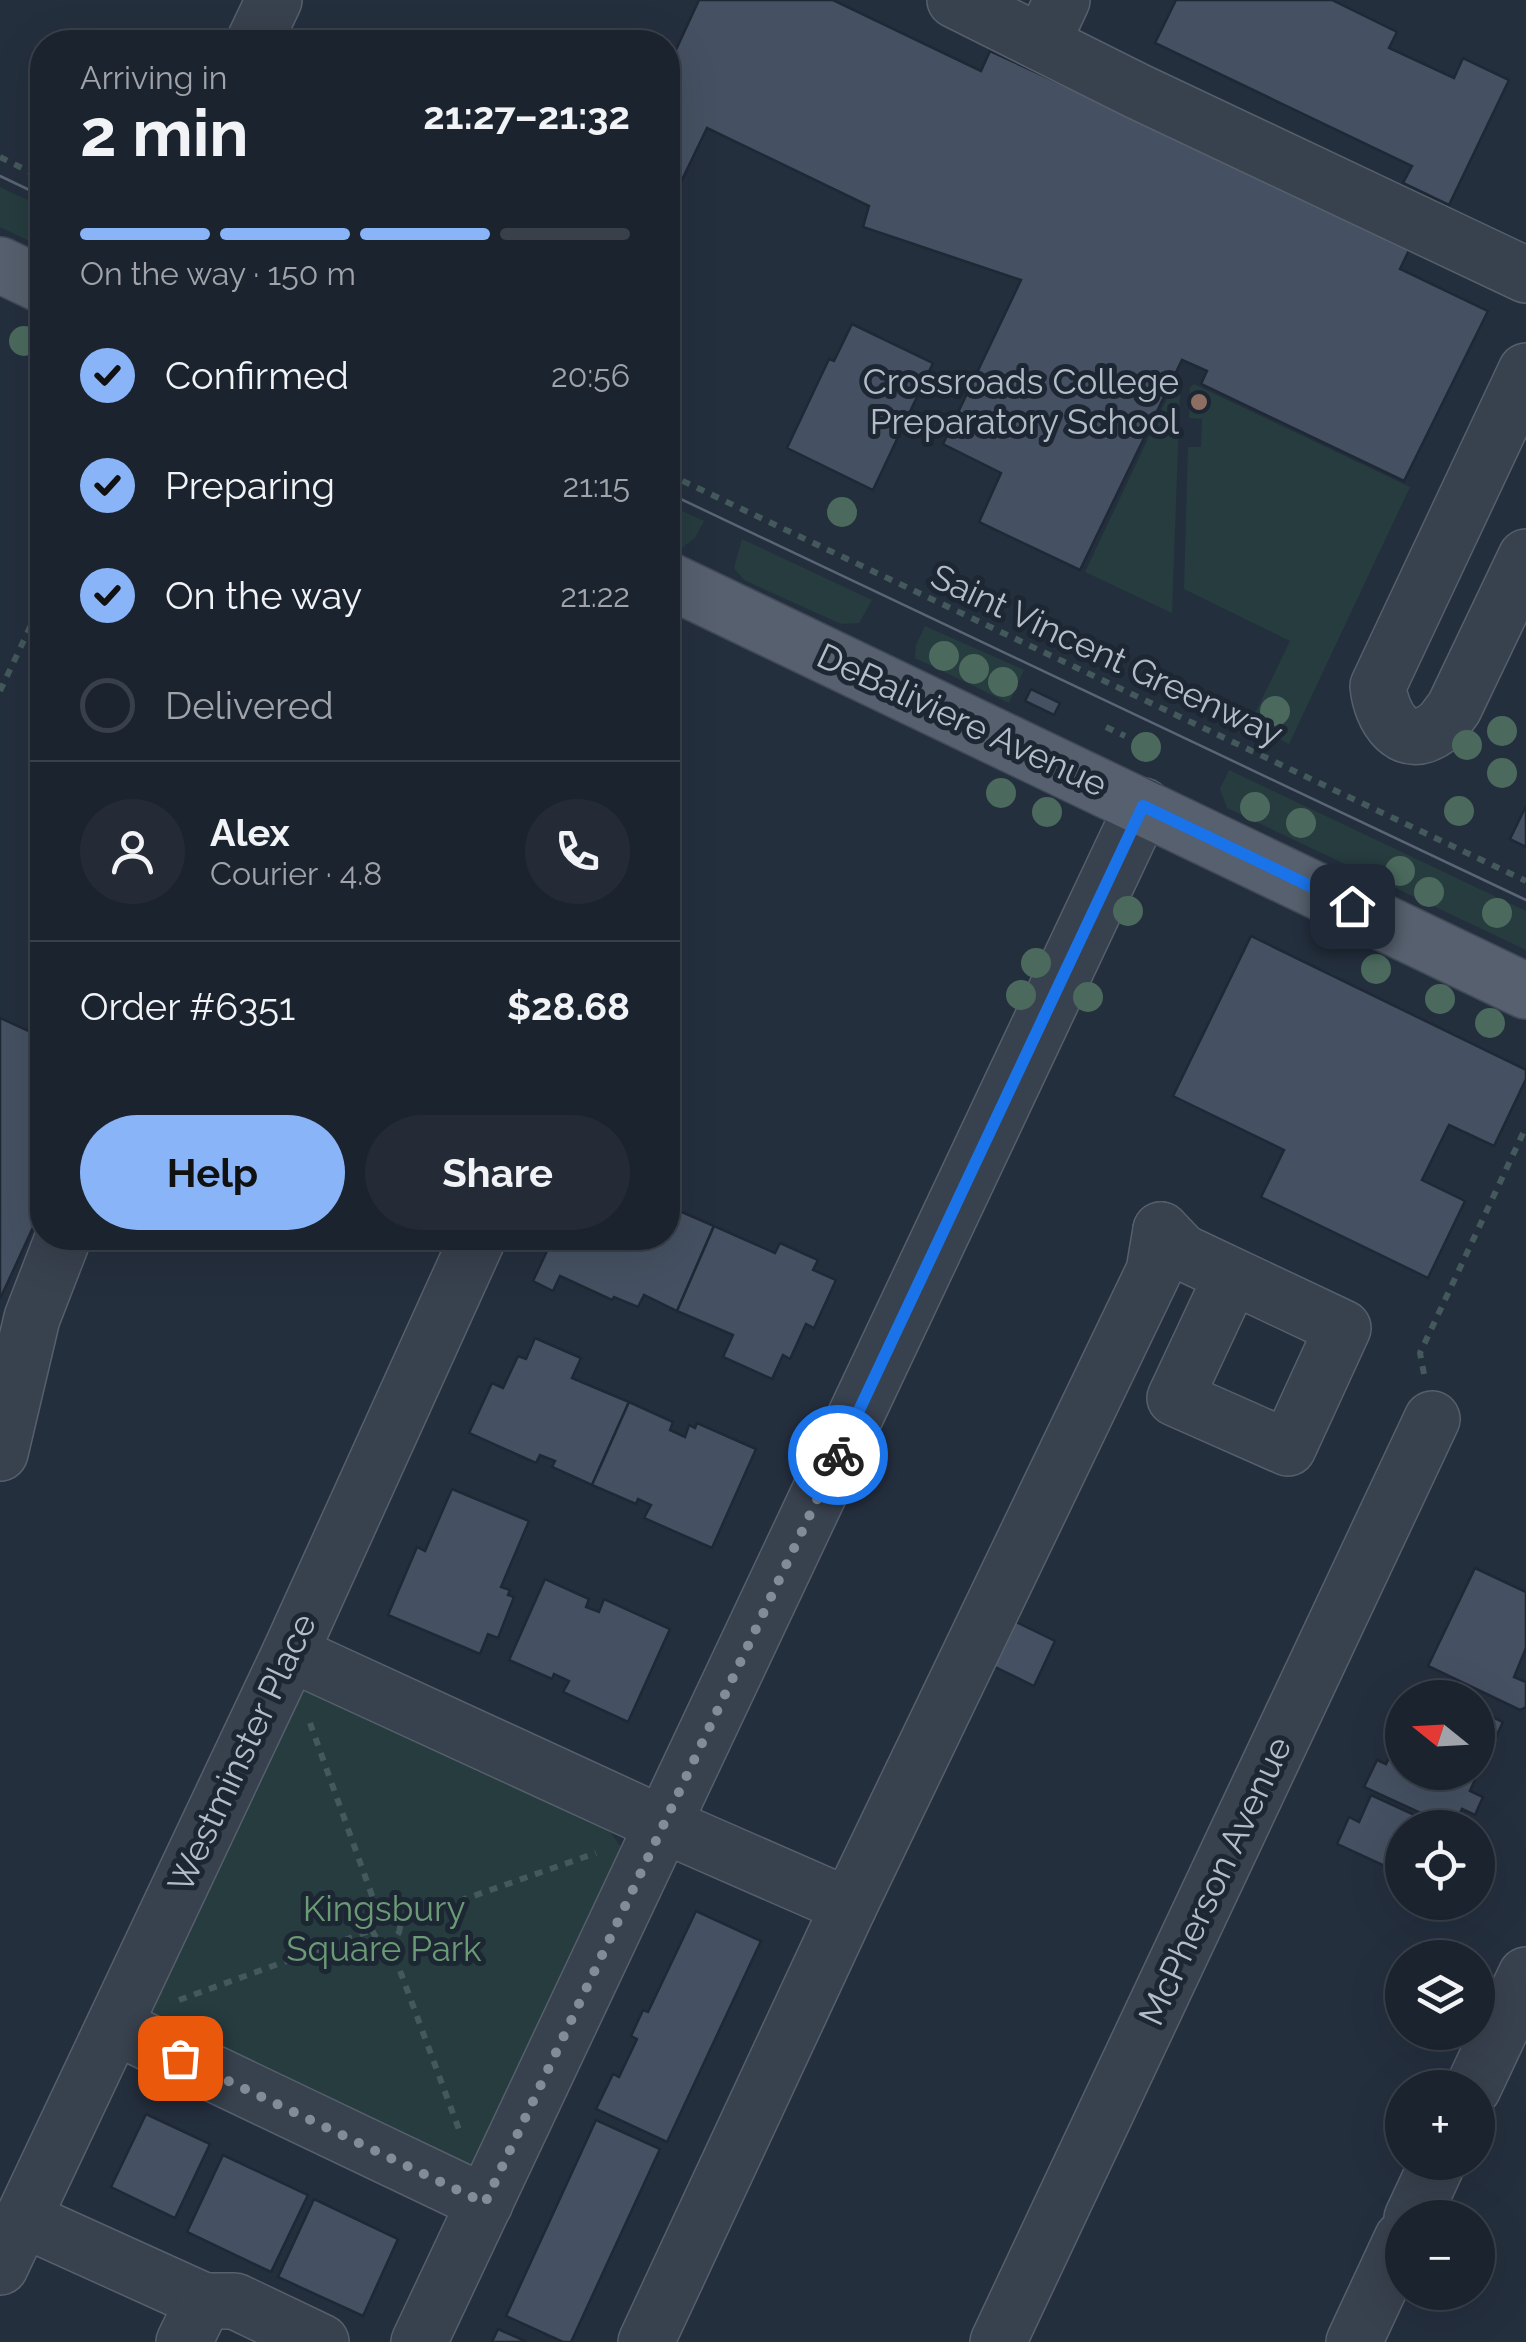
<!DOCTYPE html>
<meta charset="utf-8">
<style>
:root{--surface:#1b232e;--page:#242b36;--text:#f1f3f6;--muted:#a0a4aa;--line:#39404a;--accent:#8ab4f8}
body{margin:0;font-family:Raleway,sans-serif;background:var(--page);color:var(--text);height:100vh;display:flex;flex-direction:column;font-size:38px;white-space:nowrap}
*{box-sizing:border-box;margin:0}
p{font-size:32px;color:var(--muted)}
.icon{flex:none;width:55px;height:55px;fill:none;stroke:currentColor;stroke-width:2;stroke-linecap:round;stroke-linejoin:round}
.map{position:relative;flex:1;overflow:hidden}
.drawer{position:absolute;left:30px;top:30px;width:650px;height:1220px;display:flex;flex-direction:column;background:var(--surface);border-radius:40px;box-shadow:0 10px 40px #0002,0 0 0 2px var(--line)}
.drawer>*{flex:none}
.needle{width:65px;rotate:288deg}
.buttons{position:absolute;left:1385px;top:1680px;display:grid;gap:20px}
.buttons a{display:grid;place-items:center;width:110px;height:110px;border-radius:50%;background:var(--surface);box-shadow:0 10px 40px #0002,0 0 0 2px var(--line);font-size:50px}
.pin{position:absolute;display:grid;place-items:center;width:85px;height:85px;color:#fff;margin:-42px;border-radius:20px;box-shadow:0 5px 15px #0006}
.courier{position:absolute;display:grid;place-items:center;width:100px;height:100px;margin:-50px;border:8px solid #1a73e8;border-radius:50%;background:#fff;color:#222;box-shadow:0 2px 12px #0007}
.overview em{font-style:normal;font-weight:700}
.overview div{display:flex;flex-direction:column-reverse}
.overview{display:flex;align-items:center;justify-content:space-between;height:170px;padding:0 50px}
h1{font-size:65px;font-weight:700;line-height:75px}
.bar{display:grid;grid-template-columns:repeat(4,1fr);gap:15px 10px;align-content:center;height:120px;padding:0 50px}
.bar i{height:12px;border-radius:8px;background:var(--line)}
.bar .selected{background:var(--accent)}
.bar p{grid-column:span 4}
.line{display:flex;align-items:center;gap:25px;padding:0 50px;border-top:2px solid var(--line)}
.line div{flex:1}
.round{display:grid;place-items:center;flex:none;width:105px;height:105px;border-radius:52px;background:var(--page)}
ol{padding:0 50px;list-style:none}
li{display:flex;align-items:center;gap:30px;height:110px}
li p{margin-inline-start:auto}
li .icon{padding:10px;border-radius:50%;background:var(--accent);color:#111;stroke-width:4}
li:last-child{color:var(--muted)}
li i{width:55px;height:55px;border:5px solid var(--line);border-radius:50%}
.action{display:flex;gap:20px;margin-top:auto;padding:20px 50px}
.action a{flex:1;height:115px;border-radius:60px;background:var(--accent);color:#111;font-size:40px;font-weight:700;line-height:115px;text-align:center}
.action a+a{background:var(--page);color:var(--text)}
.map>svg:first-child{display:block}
</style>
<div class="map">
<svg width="1526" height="2342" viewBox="0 0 1526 2342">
<rect width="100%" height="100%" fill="#242f3e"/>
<g fill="#263c3f">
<path d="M0 187 42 207V247L0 227Z"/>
<path d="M1194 384 1410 487 1289 744 1250 724 1290 641 1184 589 1188 447H1201L1202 419 1189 418 1190 388Z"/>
<path d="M1172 388 1180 392 1172 613 1085 572Z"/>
<path d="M668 504 704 521 695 538 682 548 668 544Z"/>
<path d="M742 539 872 600 859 623 841 624 744 580 734 568Z"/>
<path d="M925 626 1024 670 1009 703 915 658 916 645Z"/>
<path d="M1229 770 1526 911V950L1227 808 1220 789Z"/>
<path d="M303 1689 311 1690 610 1832 621 1847 472 2170 152 2018 149 2009Z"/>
</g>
<g fill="#455162" stroke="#1f2835" stroke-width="2.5">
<path d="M699 0H833L981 71 990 51 1411 246 1400 269 1488 311 1404 481 1201 384 1207 371 1182 360 1080 570 979 522 1001 473 943 444 1021 280 863 227 869 206 707 128 680 184 668 180V67Z"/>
<path d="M1176 0H1332L1397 32 1389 48 1454 78 1463 58 1509 80 1449 205 1403 183 1412 166 1155 43Z"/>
<path d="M852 324 933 363 873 490 787 448 829 359 834 361Z"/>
<path d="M1031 689 1060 703 1054 715 1025 701Z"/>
<path d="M1526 806V847L1510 839Z"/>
<path d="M1251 936 1526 1070V1079L1494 1146 1449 1125 1422 1180 1465 1201 1428 1278 1261 1197 1284 1150 1173 1096Z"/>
<path d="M0 1018 42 1037V1208L0 1299Z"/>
<path d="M668 1206 714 1226 677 1311 644 1295 638 1307 614 1297 612 1300 560 1276 553 1291 533 1281 553 1238H668Z"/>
<path d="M714 1226 775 1253 780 1243 818 1260 813 1270 836 1280 814 1328 806 1324 790 1359 783 1355 772 1379 723 1357 733 1335 677 1311Z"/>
<path d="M535 1338 581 1358 572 1378 629 1402 592 1485 552 1467 555 1461 540 1455 536 1463 469 1433 492 1383 503 1388 518 1356 526 1359Z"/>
<path d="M629 1402 673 1422 670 1430 685 1437 689 1425 695 1428 697 1423 756 1449 712 1548 644 1518 651 1505 638 1499 636 1504 592 1485Z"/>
<path d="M452 1489 529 1521 501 1587 510 1590 508 1595 514 1597 498 1638 488 1634 480 1654 388 1615 417 1547 425 1551Z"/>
<path d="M1475 1568 1526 1592V1648L1514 1677 1526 1682V1707L1520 1710 1428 1666Z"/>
<path d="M545 1579 589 1599 586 1607 599 1612 604 1599 670 1629 628 1722 563 1692 569 1681 554 1674 552 1679 509 1660Z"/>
<path d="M1012 1620 1055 1641 1034 1686 991 1665Z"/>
<path d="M1424 1685 1451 1698H1418Z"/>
<path d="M1478 1710 1503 1722 1481 1768 1478 1766Z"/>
<path d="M1399 1737 1402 1738V1772L1478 1773 1470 1791 1483 1797 1475 1815 1462 1809 1453 1828 1364 1787 1377 1760 1386 1764Z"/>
<path d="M1371 1795 1443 1828H1402V1874L1337 1844 1349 1817 1359 1822Z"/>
<path d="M696 1911 761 1941 667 2142 596 2109 613 2074 619 2077 637 2039 631 2036 643 2010 648 2012Z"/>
<path d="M146 2114 210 2144 175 2218 111 2187Z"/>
<path d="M596 2120 660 2149 571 2342H563L506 2316Z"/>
<path d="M223 2155 308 2195 271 2272 187 2232Z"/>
<path d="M314 2199 398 2239 363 2316 278 2277Z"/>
<path d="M498 2329 527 2342H492Z"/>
</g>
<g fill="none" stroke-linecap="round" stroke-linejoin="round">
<defs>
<g id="minor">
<path d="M955 0 1137 91 1526 275"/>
<path d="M254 42 274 0"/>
<path d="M1042 43 1062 0"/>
<path d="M1526 371 1378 686C1381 717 1403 753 1437 728 1444 723 1449 714 1454 708L1526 557"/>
<path d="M1161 1230 1182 1252 1343 1328 1288 1448 1175 1398 1232 1276"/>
<path d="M0 1453 32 1318 63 1238"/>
<path d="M290 1653 664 1825 849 1906"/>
<path d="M114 2026 485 2203"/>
<path d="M1473 2088 1526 1975"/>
<path d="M1412 2218 1438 2162"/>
<path d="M23 2219 204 2301 184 2342"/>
<path d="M0 2267 290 1653 478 1238"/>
<path d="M204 2301H235L321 2342"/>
<path d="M419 2342 1143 806"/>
<path d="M646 2342 849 1906 1154 1271 1161 1230"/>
<path d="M998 2342 1432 1419"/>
<path d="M1354 2342 1402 2239"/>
</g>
<g id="major">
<path d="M0 265 42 285"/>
<path d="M668 580 1526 991"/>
</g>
</defs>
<use href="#minor" stroke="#565f6c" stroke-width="58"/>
<use href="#major" stroke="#414a57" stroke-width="58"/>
<g stroke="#44595c" stroke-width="6" stroke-dasharray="8 8" stroke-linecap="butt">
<path d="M0 157 42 178"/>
<path d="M668 474 1526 881"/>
<path d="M0 691 42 602"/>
<path d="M1106 727 1125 736"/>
<path d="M1424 1374 1420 1353 1526 1127"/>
<path d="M310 1723 379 1915"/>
<circle cx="386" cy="1927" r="14"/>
<path d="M399 1922 596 1853"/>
<path d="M389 1941 461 2135"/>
<path d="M179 2000 372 1930"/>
</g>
<use href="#minor" stroke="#38414e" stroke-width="55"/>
<use href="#major" stroke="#56606e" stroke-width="55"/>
<g stroke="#5a6575" stroke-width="2.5">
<path d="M0 176 42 196"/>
<path d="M668 493 1526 900"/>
</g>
</g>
<g fill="#4b6a5d">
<circle cx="24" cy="341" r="15"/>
<circle cx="842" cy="512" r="15"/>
<circle cx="944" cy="656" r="15"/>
<circle cx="974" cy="669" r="15"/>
<circle cx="1003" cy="682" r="15"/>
<circle cx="1275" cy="711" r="15"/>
<circle cx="1502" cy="731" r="15"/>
<circle cx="1467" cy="745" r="15"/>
<circle cx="1146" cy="747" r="15"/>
<circle cx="1502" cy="773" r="15"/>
<circle cx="1001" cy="793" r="15"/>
<circle cx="1255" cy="807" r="15"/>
<circle cx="1459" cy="811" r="15"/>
<circle cx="1047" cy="812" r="15"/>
<circle cx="1301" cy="823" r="15"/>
<circle cx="1400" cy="871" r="15"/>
<circle cx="1429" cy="892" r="15"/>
<circle cx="1128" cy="911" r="15"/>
<circle cx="1497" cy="913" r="15"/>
<circle cx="1036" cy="963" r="15"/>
<circle cx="1376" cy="969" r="15"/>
<circle cx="1021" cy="995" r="15"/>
<circle cx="1088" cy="997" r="15"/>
<circle cx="1440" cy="999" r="15"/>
<circle cx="1490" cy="1023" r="15"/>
</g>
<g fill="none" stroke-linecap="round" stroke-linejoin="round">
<path stroke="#828b98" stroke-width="10" stroke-dasharray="0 18" d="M180 2058 485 2203 838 1455"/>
<path stroke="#1a73e8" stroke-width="12" d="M838 1455 1143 806 1352 906"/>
</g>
<circle fill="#8d6e63" stroke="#1d2633" stroke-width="4" cx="1199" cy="402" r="10"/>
<g text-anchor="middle" stroke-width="10" stroke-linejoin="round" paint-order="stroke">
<g font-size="35" fill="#b4bcc9" stroke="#1d2633" text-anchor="end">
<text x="1179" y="394">Crossroads College<tspan x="1179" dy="40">Preparatory School</tspan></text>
</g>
<g font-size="35" fill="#b4bcc9" stroke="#1d2633">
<text transform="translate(1107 655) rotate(25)" y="12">Saint Vincent Greenway</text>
<text transform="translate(962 720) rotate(25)" y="12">DeBaliviere Avenue</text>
<text transform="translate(242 1753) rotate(-65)" y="12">Westminster Place</text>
<text transform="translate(1215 1881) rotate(-65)" y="12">McPherson Avenue</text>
</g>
<g font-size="35" fill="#6b9a76" stroke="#1d2633">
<text x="384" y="1921">Kingsbury<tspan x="384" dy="40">Square Park</tspan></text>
</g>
</g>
</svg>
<div class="buttons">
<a><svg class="needle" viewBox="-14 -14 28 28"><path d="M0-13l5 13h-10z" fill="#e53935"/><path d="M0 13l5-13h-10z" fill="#a0a4aa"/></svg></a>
<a><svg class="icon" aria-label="locate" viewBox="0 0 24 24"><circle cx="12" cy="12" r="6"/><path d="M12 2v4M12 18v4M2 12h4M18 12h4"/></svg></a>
<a><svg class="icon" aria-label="layers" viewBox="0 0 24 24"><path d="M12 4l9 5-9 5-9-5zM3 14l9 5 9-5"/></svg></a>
<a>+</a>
<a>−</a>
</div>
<div class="pin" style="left:180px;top:2058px;background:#ea580c"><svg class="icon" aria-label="bag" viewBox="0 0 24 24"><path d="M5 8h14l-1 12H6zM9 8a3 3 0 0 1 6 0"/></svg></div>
<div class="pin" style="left:1352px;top:906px;background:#1f2937"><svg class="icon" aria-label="home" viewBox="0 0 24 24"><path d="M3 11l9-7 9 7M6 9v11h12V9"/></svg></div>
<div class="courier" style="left:838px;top:1455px"><svg class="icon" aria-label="bike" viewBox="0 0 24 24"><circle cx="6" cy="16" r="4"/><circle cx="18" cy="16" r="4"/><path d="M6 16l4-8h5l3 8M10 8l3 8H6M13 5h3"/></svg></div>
<section class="drawer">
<div class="overview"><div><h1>2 min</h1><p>Arriving in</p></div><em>21:27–21:32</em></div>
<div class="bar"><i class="selected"></i><i class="selected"></i><i class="selected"></i><i></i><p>On the way · 150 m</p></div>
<ol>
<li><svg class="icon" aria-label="check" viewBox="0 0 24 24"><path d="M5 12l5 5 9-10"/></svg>Confirmed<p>20:56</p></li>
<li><svg class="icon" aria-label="check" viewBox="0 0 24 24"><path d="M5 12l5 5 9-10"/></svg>Preparing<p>21:15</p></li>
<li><svg class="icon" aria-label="check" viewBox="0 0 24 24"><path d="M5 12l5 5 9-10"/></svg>On the way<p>21:22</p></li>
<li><i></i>Delivered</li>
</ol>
<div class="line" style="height:180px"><a class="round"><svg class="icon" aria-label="person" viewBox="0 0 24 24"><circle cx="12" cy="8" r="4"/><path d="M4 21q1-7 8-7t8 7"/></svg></a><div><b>Alex</b><p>Courier · 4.8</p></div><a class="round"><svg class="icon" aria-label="phone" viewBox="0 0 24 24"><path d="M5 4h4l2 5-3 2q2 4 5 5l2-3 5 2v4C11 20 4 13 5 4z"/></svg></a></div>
<div class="line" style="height:130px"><div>Order #6351</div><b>$28.68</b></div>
<div class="action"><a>Help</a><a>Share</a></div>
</section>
</div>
